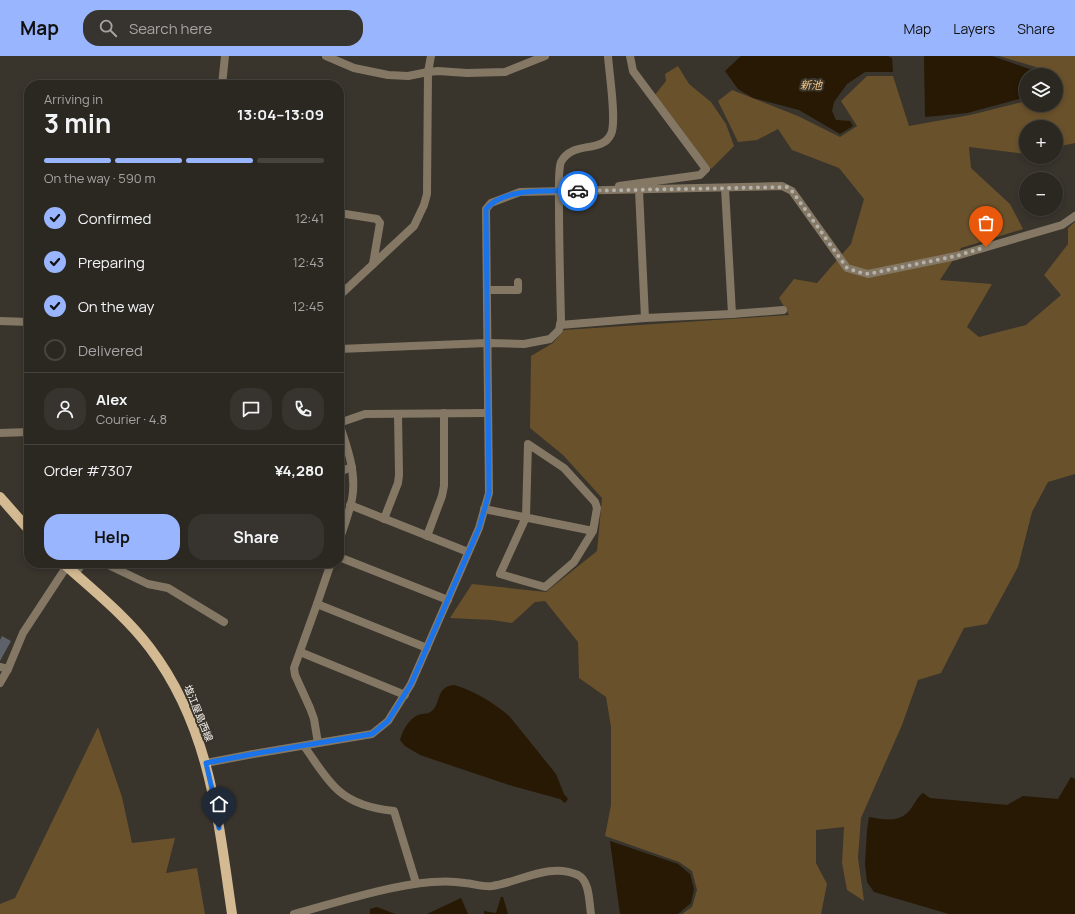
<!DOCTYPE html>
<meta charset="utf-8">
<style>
:root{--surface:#2b2721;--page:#37332e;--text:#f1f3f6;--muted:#a6a5a5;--line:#47443f;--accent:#99b5fd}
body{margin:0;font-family:Manrope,"Noto Sans JP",sans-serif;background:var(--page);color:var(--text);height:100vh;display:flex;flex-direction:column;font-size:15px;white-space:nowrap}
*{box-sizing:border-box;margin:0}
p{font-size:13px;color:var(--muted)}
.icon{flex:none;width:22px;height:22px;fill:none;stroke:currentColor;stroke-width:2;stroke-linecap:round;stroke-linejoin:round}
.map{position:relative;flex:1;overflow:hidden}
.side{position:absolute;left:24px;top:24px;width:320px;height:488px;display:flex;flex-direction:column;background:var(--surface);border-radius:16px;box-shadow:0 2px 6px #0003,0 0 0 1px var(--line)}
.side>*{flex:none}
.fabs{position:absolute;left:1019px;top:12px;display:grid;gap:8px}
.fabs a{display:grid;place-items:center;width:44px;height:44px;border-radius:50%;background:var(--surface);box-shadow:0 2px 6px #0003,0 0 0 1px var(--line);font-size:20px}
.pin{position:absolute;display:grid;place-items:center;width:34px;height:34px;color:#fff;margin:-41px -17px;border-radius:50% 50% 50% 0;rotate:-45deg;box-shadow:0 0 4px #0007}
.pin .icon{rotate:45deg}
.courier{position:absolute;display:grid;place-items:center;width:40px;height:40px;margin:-20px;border:3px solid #1a73e8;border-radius:50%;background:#fff;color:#222;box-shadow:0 1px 5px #0007}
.summary em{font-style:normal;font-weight:700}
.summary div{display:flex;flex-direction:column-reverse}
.summary{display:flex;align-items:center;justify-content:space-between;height:68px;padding:0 20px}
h1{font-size:26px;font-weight:700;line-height:30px}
.bar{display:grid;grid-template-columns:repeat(4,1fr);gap:6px 4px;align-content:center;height:48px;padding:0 20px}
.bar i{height:5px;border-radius:3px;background:var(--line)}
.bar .on{background:var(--accent)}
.bar p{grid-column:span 4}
.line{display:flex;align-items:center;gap:10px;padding:0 20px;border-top:1px solid var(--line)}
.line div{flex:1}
.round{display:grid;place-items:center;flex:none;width:42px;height:42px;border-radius:16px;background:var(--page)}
ol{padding:0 20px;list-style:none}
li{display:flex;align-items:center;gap:12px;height:44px}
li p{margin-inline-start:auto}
li .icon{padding:4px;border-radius:50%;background:var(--accent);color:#111;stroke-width:4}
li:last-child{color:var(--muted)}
li i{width:22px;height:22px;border:2px solid var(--line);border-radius:50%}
.primary-button{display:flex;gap:8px;margin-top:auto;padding:8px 20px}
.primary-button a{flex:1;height:46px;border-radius:16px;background:var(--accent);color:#111;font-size:16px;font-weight:700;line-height:46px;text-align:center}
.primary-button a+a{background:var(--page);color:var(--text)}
header{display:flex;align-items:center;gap:24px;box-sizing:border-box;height:56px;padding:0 20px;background:var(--accent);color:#111}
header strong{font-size:19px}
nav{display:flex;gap:22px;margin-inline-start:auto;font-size:14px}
.search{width:280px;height:36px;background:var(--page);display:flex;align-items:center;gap:10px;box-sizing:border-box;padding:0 14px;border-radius:16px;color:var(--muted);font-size:15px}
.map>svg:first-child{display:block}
</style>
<header>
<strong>Map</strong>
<div class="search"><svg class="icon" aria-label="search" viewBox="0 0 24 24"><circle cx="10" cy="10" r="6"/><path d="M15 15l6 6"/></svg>Search here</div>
<nav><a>Map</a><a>Layers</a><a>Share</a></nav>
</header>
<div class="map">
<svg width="1075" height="858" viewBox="0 0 1075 858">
<rect width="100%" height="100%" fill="#39342c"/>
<g fill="#69512b">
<path d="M999 0H1075V87L1056 91V71H1026V98L969 91 971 112 1010 148 1023 173 961 192 940 224 992 228 967 271 979 281 1026 269 1061 239 1044 219 1068 188V172L1075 166V418L1048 426 1032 456 1018 511 987 568 964 572 941 617 918 624 902 669 861 762 858 802 864 845 847 834 842 807 844 771 816 774V807L827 828 821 858H682L692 851 697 834 692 815 679 806 605 780 611 749V671L606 641 579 622 578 586 545 545 535 546 512 567 492 564 450 562 472 528 546 536 597 495 602 442 563 399 530 372 531 300 553 287 564 274 789 259 779 242 794 223 817 227 851 188 864 143 839 112 792 94 778 73 757 84 738 86 718 45 732 34 798 60 840 81 857 70 841 45 867 20H893L909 70 970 59 1026 45V49H1056V19H1041L1039 12Z"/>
<path d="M678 10 689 28 711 46 726 68 734 90 711 113 654 40 666 25 665 18Z"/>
<path d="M98 671 122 741 132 787 175 782 166 817 197 812 205 858H0V848L15 842Z"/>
</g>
<g fill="#271903">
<path d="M741 0H888L892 2 893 16H865L847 28 834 46 832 55 836 64 850 65 853 70 840 78 799 54 753 42 738 33 725 15Z"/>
<path d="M924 0H992L1038 16 1039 19H1026V41L967 57 925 61Z"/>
<path d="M454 629C473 634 496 648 510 661L556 718 564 738 568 743 565 747 560 743 509 729 420 699 405 690 400 684C403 674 408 664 418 659 424 657 428 659 433 654 441 646 436 631 454 629Z"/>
<path d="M1071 721 1075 723V858H949L874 836 867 826 865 808 867 775 869 761C882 763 896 767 907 757 914 751 915 743 923 737L930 742 1007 749 1023 740 1058 743Z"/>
<path d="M610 785 678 808 690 818 694 833 691 847 678 858H620Z"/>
<path d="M501 841H503L508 858H484V855L496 857Z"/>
<path d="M461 842 468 858H427Z"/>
<path d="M377 851 395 858H370V853Z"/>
</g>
<path fill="#5d6169" d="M2 580 11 585 0 605V584Z"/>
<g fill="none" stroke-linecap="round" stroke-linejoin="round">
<g stroke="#847865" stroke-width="8">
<path d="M326 0 354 12 388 19 408 20 428 16 438 15 467 17 505 16 545 0"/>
<path d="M222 29 225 0"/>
<path d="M619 130 700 119 706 113 633 15 630 0"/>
<path d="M639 134 645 262"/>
<path d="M339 157 377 163 380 167 373 208"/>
<path d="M487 234H518V226"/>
<path d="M339 240 414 170 424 149 427 138 428 16 431 0"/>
<path d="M732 258 783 254"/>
<path d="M0 265 29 266"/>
<path d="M560 269 645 262 732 258 725 132"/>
<path d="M339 293 487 287 524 288 550 283 559 274 561 264C560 225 559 187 559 148 559 140 558 113 561 106 572 84 602 98 611 78 617 66 609 16 608 0"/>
<path d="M339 367 365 358 488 357"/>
<path d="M339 367C347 390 357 418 352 443 349 457 344 471 339 485"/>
<path d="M0 377 29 376"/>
<path d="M339 416 352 411"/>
<path d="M350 449 468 496"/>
<path d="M484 453 593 475 574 506 545 531 500 518 526 461 528 388 564 412 595 446 597 452 593 475"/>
<path d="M384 463 398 427 399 419 398 358"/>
<path d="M427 480 442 440 444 430V357"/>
<path d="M339 501 448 544"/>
<path d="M104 507 148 528 168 532 224 566"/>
<path d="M331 507 317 548 427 592"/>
<path d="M75 518 83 507"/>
<path d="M317 548 294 612 295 619 310 652 314 663 318 687"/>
<path d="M300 596 405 639"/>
<path d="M0 611 8 613"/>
<path d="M0 627 8 613 23 577 67 510"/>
<path d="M304 690C315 705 325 723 339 735 354 748 374 753 394 755L416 827"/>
<path d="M206 707 253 698 372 678 388 665 411 628 479 472 489 437 486 153 491 147 520 136 782 130 792 135 847 212 868 218 956 200 1062 169 1075 160"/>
<path d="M294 858C339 846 386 830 432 826 444 825 454 825 465 827 475 828 483 831 492 830 520 826 550 806 578 819 590 825 589 847 591 858"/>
</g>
<g stroke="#d4ba93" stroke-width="10">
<path d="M0 441 29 474"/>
<path d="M63 507C93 534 126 560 150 592 210 671 218 763 232 858"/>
</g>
</g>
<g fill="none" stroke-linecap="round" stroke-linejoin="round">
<path stroke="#b4b0aa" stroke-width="4" stroke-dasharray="0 7.2" d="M578 135 787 131 792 135 847 212 858 216 868 218 956 200 986 191"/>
<path stroke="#1a73e8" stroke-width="5" d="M219 772 214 742 206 707 253 698 372 678 388 665 411 628 479 472 489 437 486 153C504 131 551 135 578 135"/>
</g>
<g text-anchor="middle" stroke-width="4" stroke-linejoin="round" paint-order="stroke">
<g font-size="10" fill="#f6f3ee" stroke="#39342c">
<text transform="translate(199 657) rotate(68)" y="4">塩江屋島西線</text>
</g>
<g font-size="11" font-style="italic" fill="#facc87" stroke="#39342c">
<text x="811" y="33">新池</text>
</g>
</g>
</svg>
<div class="fabs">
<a><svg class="icon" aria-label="layers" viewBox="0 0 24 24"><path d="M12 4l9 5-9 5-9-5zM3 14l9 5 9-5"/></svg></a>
<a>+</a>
<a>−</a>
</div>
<div class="pin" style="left:986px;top:191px;background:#ea580c"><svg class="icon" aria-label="bag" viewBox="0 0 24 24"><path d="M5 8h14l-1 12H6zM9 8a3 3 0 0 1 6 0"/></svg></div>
<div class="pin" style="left:219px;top:772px;background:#1f2937"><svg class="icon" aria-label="home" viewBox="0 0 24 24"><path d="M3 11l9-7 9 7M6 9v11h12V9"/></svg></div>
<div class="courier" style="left:578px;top:135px"><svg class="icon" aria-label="car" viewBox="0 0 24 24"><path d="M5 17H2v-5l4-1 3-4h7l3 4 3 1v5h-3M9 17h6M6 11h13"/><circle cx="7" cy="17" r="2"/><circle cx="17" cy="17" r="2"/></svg></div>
<section class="side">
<div class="summary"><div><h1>3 min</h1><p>Arriving in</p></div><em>13:04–13:09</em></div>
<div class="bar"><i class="on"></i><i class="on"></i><i class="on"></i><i></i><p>On the way · 590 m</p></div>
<ol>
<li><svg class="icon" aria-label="check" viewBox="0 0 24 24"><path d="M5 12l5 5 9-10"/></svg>Confirmed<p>12:41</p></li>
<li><svg class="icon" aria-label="check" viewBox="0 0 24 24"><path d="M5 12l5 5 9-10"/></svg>Preparing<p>12:43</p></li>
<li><svg class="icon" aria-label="check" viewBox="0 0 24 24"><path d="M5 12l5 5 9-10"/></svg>On the way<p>12:45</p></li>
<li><i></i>Delivered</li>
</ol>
<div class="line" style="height:72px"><a class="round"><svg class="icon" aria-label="person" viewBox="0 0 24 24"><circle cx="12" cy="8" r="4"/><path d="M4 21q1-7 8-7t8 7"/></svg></a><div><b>Alex</b><p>Courier · 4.8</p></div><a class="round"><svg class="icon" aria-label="chat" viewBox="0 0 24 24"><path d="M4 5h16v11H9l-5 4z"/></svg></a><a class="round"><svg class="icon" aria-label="phone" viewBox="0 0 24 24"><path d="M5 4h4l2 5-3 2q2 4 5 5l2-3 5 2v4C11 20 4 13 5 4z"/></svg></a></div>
<div class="line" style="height:52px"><div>Order #7307</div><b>¥4,280</b></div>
<div class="primary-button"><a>Help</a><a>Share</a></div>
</section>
</div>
